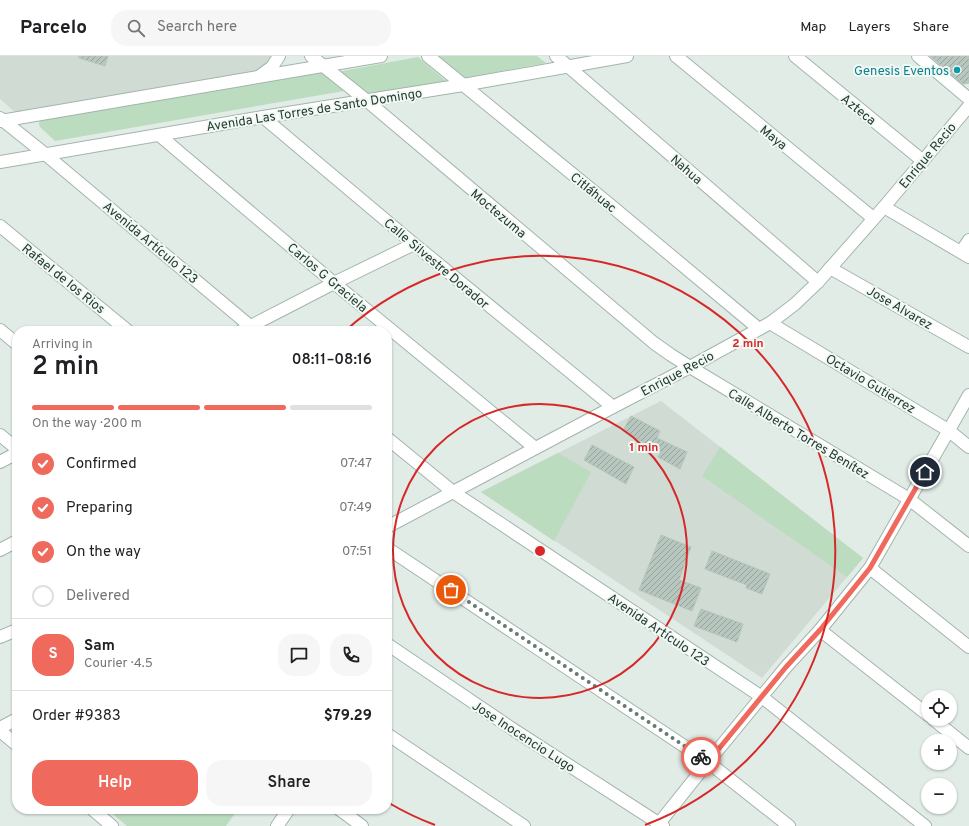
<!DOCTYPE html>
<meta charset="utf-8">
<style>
:root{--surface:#fff;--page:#f6f6f6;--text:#202124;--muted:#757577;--line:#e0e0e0;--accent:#ef6a5c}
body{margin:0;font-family:Overpass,sans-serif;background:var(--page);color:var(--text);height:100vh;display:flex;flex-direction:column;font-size:15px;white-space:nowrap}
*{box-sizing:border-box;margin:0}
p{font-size:13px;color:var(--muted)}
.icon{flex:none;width:22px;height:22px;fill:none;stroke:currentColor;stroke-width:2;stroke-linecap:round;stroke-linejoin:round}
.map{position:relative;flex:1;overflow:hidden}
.side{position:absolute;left:12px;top:270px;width:380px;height:488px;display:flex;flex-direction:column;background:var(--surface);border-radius:16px;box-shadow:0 1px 3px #0004}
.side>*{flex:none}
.buttons{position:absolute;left:921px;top:634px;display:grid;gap:8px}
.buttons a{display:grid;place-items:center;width:36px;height:36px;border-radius:50%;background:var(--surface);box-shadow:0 1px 3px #0004;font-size:20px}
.pin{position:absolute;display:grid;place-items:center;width:34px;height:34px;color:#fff;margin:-17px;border:2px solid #fff;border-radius:50%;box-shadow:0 1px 4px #0007}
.courier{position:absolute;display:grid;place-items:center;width:40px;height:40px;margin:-20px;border:3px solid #ef6a5c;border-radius:50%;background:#fff;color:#222;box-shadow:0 1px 5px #0007}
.overview em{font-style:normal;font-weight:600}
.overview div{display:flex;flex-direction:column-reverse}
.overview{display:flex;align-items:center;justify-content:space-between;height:68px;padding:0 20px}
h1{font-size:26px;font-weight:600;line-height:30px}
.bar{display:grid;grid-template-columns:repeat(4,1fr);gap:6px 4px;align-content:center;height:48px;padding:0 20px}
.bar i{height:5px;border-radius:3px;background:var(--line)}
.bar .active{background:var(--accent)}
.bar p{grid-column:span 4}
.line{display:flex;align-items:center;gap:10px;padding:0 20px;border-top:1px solid var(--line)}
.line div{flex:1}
.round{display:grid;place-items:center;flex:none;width:42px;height:42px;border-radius:16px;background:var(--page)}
ol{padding:0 20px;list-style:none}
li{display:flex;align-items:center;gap:12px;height:44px}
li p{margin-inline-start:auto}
li .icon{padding:4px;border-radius:50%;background:var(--accent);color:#fff;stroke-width:4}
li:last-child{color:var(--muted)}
li i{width:22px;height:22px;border:2px solid var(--line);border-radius:50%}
.cta{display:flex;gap:8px;margin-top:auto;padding:8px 20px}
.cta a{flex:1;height:46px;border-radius:16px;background:var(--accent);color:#fff;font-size:16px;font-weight:600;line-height:46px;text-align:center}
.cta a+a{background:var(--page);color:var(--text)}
header{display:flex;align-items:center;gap:24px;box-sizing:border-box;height:56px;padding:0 20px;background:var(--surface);border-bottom:1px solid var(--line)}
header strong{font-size:19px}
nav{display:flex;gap:22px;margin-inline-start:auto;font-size:14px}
.search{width:280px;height:36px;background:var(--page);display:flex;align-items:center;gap:10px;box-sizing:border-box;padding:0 14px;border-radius:16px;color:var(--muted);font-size:15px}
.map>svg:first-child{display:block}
</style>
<header>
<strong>Parcelo</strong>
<div class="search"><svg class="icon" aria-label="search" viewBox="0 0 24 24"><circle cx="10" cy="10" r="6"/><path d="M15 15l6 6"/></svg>Search here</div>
<nav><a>Map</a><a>Layers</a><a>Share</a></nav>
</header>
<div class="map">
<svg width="969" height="770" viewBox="0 0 969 770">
<defs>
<pattern id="building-hatch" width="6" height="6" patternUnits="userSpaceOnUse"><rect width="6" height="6" fill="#b7c6be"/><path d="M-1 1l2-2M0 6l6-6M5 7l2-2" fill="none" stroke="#94a29b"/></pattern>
</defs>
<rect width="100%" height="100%" fill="#e1ece6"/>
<g fill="#d0dbd4">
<path d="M0 0H274L264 14 16 57 0 43Z"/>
<path d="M661 345 863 502 762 622 481 436Z"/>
</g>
<g fill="#bbdcbf">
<path d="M438 0H537L546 7 463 22Z"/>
<path d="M418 1 446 25 367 39 337 16Z"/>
<path d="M321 14 344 35 55 85 40 71C38 67 39 65 42 62Z"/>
<path d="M720 391 863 502 847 521 702 420Z"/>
<path d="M558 397 591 416 554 485 481 436Z"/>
<path d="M107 753H238L226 770H127Z"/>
</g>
<g fill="url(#building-hatch)" stroke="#b4c5bb">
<path d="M79 0H108L105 10 79 2Z"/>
<path d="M930 0H969V27L963 28Z"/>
<path d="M631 360 660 375 657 382 687 396 680 413 658 401 661 396 623 375Z"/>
<path d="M592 389 634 411 626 428 584 404Z"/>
<path d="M661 479 691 491 679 524 701 532 692 555 639 534Z"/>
<path d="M712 495 745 508 770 518 762 538 746 532 747 529 705 513Z"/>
<path d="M701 553 743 568 737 586 694 570Z"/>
</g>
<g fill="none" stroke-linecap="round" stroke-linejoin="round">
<defs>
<g id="minor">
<path d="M311 0 366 44 654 287 671 299 690 311 909 443 969 490"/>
<path d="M428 0 609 148 759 273"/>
<path d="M556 0 818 226"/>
<path d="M676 0 873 162"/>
<path d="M795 0 923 105"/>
<path d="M918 0 969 43"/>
<path d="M263 61 414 188 613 351"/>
<path d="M0 62 45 98 256 275"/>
<path d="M159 79 334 227 535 392"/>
<path d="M884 151 969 201"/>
<path d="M0 170 128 275"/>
<path d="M961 196 969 184"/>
<path d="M830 212 969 291"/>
<path d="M770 267 948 374 969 391"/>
<path d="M0 274 17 288"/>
<path d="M241 275 334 227 414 188"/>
<path d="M0 379 17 393"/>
<path d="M387 382 453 436 762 641 925 770"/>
<path d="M0 406 17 397"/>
<path d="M387 471 453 436 613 351 690 311 770 267 795 248 818 226 884 151 969 50"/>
<path d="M387 492 708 706 789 770"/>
<path d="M0 494 17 485"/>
<path d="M870 512 969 591"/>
<path d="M820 574 928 659"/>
<path d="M0 581 17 574"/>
<path d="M387 588 511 672 663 770"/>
<path d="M933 663 969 692"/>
<path d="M0 672 17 663"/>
<path d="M0 675 17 689"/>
<path d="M387 678 524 770"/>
<path d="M92 753 112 770"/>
<path d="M339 753 362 770"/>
<path d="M277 770 289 753"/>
<path d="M657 770 708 706 786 611 820 574 870 512 969 339"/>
</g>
<g id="tertiary">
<path d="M261 19 272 11 279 0"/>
<path d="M0 65 381 0"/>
<path d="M0 106 263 61 463 29 627 0"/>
</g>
</defs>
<use href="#minor" stroke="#a4b4ac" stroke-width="14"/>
<use href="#tertiary" stroke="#a4b4ac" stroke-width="14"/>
<use href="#minor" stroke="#fff" stroke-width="12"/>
<use href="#tertiary" stroke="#fff" stroke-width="12"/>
</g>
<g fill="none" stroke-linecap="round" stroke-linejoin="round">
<path stroke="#657a70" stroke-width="4" stroke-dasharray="0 7.2" d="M451 534 701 701"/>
<path stroke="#ef6a5c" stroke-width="5" d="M701 701 708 706 786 611 820 574 870 512 925 416"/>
</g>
<g fill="none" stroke="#d62828" stroke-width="2">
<circle cx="540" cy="495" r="147"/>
<path d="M435 769A294 294 0 0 1 389 747M345 275A294 294 0 1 1 645 769"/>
</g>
<circle fill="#0f9aa8" stroke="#f2f8f4" stroke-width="1.5" cx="957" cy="14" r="4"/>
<g text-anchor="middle" stroke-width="4" stroke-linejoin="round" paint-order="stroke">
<g font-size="13" fill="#0d838f" stroke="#f2f8f4" text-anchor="end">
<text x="949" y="19">Genesis Eventos</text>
</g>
<g font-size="13" fill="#223c31" stroke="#f2f8f4">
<text transform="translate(314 53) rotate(-9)" y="5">Avenida Las Torres de Santo Domingo</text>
<text transform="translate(859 53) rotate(39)" y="5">Azteca</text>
<text transform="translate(774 81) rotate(39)" y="5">Maya</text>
<text transform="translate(927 99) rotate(-50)" y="5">Enrique Recio</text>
<text transform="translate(687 113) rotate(41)" y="5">Nahua</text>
<text transform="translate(594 136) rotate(39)" y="5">Citláhuac</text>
<text transform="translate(499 157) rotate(40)" y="5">Moctezuma</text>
<text transform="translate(151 186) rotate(40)" y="5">Avenida Artículo 123</text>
<text transform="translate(437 207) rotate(40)" y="5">Calle Silvestre Dorador</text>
<text transform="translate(328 221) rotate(40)" y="5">Carlos G Graciela</text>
<text transform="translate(64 222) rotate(39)" y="5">Rafael de los Rios</text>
<text transform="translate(900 251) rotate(30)" y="5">Jose Alvarez</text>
<text transform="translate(677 317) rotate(-28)" y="5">Enrique Recio</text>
<text transform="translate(871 327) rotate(31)" y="5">Octavio Gutierrez</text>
<text transform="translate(799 377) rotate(31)" y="5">Calle Alberto Torres Benítez</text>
<text transform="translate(659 573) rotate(34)" y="5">Avenida Artículo 123</text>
<text transform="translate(524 680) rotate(33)" y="5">Jose Inocencio Lugo</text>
</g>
</g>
<circle cx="540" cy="495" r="6" fill="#d62828" stroke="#f2f8f4" stroke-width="2"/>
<g font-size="12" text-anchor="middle" font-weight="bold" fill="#d62828" stroke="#f2f8f4" stroke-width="4" stroke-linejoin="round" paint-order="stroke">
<text x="748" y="291">2 min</text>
<text x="644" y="395">1 min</text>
</g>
</svg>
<div class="buttons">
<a><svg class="icon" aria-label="locate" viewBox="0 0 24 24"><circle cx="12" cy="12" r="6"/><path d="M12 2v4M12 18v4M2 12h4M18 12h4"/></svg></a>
<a>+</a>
<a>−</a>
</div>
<div class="pin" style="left:451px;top:534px;background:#ea580c"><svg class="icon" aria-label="bag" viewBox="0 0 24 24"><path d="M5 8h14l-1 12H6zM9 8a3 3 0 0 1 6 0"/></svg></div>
<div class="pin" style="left:925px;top:416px;background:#1f2937"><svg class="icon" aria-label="home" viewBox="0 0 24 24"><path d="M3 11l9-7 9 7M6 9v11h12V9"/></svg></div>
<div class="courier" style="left:701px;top:701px"><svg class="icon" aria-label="bike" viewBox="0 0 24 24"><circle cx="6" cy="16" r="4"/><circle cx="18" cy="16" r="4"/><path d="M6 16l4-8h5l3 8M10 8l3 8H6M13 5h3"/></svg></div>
<section class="side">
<div class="overview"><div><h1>2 min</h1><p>Arriving in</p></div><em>08:11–08:16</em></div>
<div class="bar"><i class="active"></i><i class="active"></i><i class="active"></i><i></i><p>On the way · 200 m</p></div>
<ol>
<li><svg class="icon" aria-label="check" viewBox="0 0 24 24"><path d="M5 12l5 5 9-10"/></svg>Confirmed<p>07:47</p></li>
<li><svg class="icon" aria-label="check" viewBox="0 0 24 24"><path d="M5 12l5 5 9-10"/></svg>Preparing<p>07:49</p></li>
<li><svg class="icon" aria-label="check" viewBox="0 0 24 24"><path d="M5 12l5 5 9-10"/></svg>On the way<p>07:51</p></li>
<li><i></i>Delivered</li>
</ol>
<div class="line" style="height:72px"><b class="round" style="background:var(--accent);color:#fff">S</b><div><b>Sam</b><p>Courier · 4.5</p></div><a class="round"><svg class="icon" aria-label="chat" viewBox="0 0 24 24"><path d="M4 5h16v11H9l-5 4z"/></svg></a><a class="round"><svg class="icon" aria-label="phone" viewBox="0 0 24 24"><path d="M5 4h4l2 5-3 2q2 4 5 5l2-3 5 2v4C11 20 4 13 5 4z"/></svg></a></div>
<div class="line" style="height:52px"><div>Order #9383</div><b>$79.29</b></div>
<div class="cta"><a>Help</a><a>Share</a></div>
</section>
</div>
